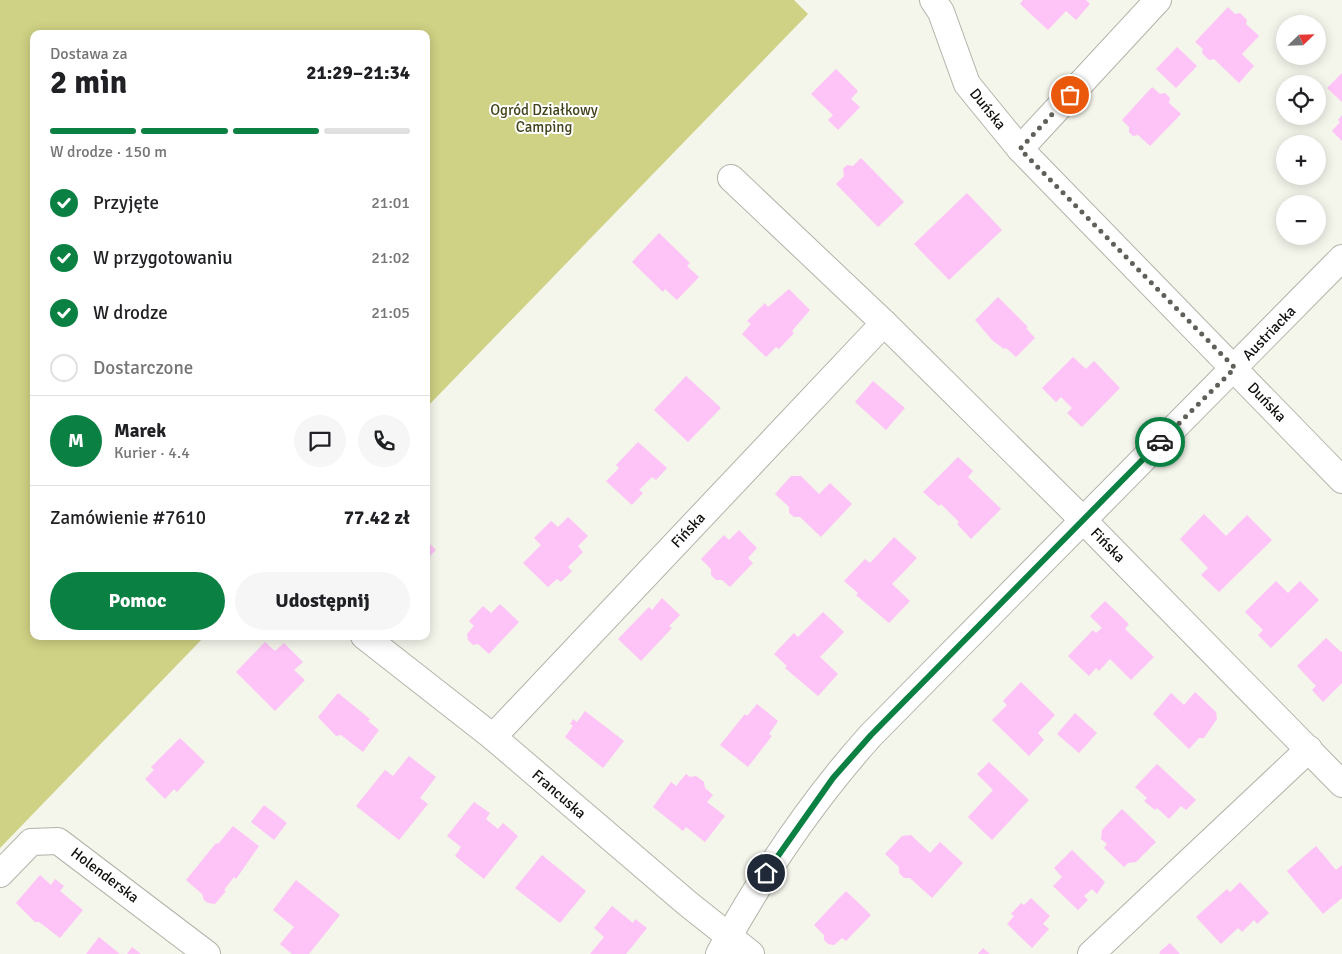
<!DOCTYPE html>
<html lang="pl">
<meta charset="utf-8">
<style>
:root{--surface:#fff;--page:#f6f6f6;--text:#202124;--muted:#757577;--line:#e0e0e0;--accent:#0b8043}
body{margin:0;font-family:Signika,sans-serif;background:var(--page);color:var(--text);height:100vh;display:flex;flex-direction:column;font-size:19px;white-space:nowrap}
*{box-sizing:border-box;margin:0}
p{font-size:16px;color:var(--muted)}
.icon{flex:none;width:28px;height:28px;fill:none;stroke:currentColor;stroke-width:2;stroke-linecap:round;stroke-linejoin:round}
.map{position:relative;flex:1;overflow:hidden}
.panel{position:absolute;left:30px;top:30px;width:400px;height:610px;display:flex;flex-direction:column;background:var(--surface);border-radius:10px;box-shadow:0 2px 12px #0003}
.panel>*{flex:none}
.needle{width:32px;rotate:67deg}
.controls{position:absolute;left:1276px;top:15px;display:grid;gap:10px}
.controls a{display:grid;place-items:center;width:50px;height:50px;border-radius:50%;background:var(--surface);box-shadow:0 2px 12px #0003;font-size:25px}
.pin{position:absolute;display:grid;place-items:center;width:42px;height:42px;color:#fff;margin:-21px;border:2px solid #fff;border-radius:50%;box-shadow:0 1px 5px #0007}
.courier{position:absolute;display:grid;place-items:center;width:50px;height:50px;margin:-25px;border:4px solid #0b8043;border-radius:50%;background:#fff;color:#222;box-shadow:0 1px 6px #0007}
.summary em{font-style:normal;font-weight:700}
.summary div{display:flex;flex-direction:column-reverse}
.summary{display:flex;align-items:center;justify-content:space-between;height:85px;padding:0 20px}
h1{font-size:32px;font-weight:700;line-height:38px}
.bar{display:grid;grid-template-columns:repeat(4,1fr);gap:8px 5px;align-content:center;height:60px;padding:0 20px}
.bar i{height:6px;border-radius:4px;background:var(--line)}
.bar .active{background:var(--accent)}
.bar p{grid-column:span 4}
.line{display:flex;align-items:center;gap:12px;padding:0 20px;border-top:1px solid var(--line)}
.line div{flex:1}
.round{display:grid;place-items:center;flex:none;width:52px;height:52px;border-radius:26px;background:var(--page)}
ol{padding:0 20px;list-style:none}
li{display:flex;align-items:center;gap:15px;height:55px}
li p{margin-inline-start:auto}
li .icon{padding:5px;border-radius:50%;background:var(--accent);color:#fff;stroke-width:4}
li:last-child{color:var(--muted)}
li i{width:28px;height:28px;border:2px solid var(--line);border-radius:50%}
.button{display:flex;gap:10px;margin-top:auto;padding:10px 20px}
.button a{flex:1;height:58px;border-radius:30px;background:var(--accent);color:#fff;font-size:20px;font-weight:700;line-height:58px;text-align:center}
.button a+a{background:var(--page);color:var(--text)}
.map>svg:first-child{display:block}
</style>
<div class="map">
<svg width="1342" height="954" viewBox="0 0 1342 954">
<rect width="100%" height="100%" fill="#f4f5eb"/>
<path fill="#cfd184" d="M0 0H794L808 14 426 408V34H34V636H205L0 848Z"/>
<g fill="#fec3f7">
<path d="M1023 0H1086L1090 4 1076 20 1066 11 1048 30 1020 4Z"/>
<path d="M1228 7 1235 14 1240 13 1247 20 1246 24 1259 36 1242 54 1254 66 1239 83 1214 59 1209 60 1202 53 1203 49 1195 42Z"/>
<path d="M1177 47 1197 66 1176 88 1156 69Z"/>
<path d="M836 69 858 91 851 99 860 107 838 130 828 120 833 115 811 94Z"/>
<path d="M1342 73V102L1327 88Z"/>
<path d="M1152 87 1160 94 1165 93 1170 98 1169 103 1181 114 1150 146 1138 135 1133 136 1129 132V127L1122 120Z"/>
<path d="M1342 115V141L1332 131 1340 122 1338 120Z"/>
<path d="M861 158 904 202 878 227 836 184 844 176 843 169 847 165 853 166Z"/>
<path d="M967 193 1002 230 949 280 914 244Z"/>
<path d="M659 233 690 263 687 266 699 277 677 300 665 289 663 292 632 262Z"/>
<path d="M789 289 810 310 792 331 794 333 779 349 776 347 766 357 742 334 751 324 747 321 765 303 768 307Z"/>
<path d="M998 297 1028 327 1026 328 1035 338 1016 357 1006 348 1004 349 992 340 975 320Z"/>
<path d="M1073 357 1086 369 1094 361 1120 388 1082 427 1067 413 1072 408 1061 397 1056 402 1042 388Z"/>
<path d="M686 376 721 408 688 442 654 410Z"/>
<path d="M873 381 905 408 886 430 855 402Z"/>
<path d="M638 442 667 468 656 480 652 477 639 490 643 493 632 505 606 481 619 468 616 465Z"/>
<path d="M958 457 973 471 968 477 1001 509 971 539 957 524 959 522 941 504 939 506 923 492Z"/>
<path d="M791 476H801L819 494 830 483 852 504 821 537 800 517H794L789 513V507L775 494Z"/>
<path d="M1204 514 1226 536 1247 515 1272 540 1219 592 1201 575 1208 568 1180 539Z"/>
<path d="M568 517 588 536 578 546 583 552 568 567 572 571 561 582 557 579 548 587 523 563 541 545 534 538 551 521 558 527Z"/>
<path d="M739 530 757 548 748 558 753 563 730 587 722 580H716L711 575V569L701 559 724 535 729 540Z"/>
<path d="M894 537 917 558 892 584 910 601 889 623 856 595 858 593 844 581 865 559 870 563Z"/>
<path d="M426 540 436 550 426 560Z"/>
<path d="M1276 581 1288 593 1300 581 1319 600 1271 648 1258 635 1263 630 1245 612Z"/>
<path d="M662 598 680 615 669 626 672 628 641 661 618 639 649 607 652 610Z"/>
<path d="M1105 601 1129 624 1125 629 1154 657 1131 680 1110 659 1099 671 1096 668 1089 676 1068 656 1093 630 1096 633 1102 628 1090 616Z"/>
<path d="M500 604 519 622 489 654 478 644 473 645 468 640 467 634 474 626 469 621 483 606 491 613Z"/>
<path d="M823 612 844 632 820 657 838 674 818 696 785 668 787 666 774 654 794 633 798 637Z"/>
<path d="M1326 638 1341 652 1342 651V683L1323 702 1312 690 1316 686 1297 666Z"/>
<path d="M265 642 275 651 284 643 303 662 294 670 305 680 275 711 236 672Z"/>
<path d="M1021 682 1055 715 1038 733 1044 740 1029 756 992 720 1007 705 1003 701Z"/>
<path d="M1195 692 1216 712 1217 719 1204 738H1199L1189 749 1153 714 1171 693 1184 705Z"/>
<path d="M338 693 370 719 368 721 379 730 363 752 341 735 336 736 318 717Z"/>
<path d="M757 704 778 721 769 734 772 736 748 767 720 745 745 714 747 716Z"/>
<path d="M585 711 624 741 603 768 565 737 573 726 570 724 573 719 577 722Z"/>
<path d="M1075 713 1097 733 1079 753 1057 734Z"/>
<path d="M180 738 205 762 177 792 174 789 165 799 145 779 154 770 151 767Z"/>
<path d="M409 756 436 777 420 798 428 804 399 840 356 806 385 770 393 776Z"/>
<path d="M989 762 1029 800 992 840 968 817 993 790 977 774Z"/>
<path d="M1157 764 1196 800 1186 810 1181 806 1169 819 1157 808 1155 810 1144 801 1147 798 1135 787Z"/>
<path d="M686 774 690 777 696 776 704 782 705 788 713 795 707 802 725 816 705 842 686 827 683 831 653 807 671 782 676 786Z"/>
<path d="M474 802 490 813 486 819 498 829 503 823 518 836 484 879 455 856 461 847 447 836Z"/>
<path d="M264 805 287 823 274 840 251 822Z"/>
<path d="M1122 809 1156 842 1136 862 1128 863 1124 867 1104 848 1107 844 1101 839 1102 830Z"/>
<path d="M233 826 259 846 236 879 234 877 224 890 226 891 215 904 208 903 204 900 202 894 186 880 216 843 218 844Z"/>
<path d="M911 835 930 853 940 842 963 863 932 898 910 878H904L899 873V867L885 854 902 836Z"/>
<path d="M1316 846 1336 870 1342 865V898L1323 914 1287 871Z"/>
<path d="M1072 850 1105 882 1097 894 1092 889 1084 896 1088 900 1078 910 1053 886 1062 877 1054 868Z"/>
<path d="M542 855 586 891 560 923 515 888Z"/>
<path d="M40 875 51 885 55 879 64 886 60 891 83 910 60 938 39 922H35L16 903Z"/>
<path d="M296 880 340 915 309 954H292L280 944 294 927 273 910Z"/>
<path d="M1240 882 1269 913 1257 924 1254 920 1242 932 1238 928 1221 944 1196 917 1227 889 1230 892Z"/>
<path d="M846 891 871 915 846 941 842 938 834 945 828 944 824 940V935L814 925Z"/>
<path d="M1031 898 1050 916 1043 924 1049 929 1032 948 1007 924 1014 916 1011 914 1021 903 1024 905Z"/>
<path d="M612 906 633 923 635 919 647 928 626 954H590L604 937 594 928Z"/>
<path d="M99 937 120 954H86Z"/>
<path d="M1170 943 1180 954H1160L1159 952Z"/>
<path d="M132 947 141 954H127Z"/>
<path d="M983 948 990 954H978Z"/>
</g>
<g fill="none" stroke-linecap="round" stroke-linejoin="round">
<defs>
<g id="minor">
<path d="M933 0 941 12 967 84 1020 149 1342 480"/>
<path d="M1020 149 1158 0"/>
<path d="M731 178 884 323 1082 519 1342 784"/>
<path d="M364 636 493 737 687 903 751 954"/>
<path d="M493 737 884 323"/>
<path d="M0 874 31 842 58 841 207 954"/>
<path d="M719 954C762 875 811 802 871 735L1342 258"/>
<path d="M1091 954 1309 749"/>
</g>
</defs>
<use href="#minor" stroke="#b2b3a9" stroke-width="28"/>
<use href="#minor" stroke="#fff" stroke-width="26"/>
</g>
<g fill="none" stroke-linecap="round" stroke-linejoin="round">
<path stroke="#60605b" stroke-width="5" stroke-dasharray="0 9" d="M1070 95 1020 149 1235 368 1160 442"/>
<path stroke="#0b8043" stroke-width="6" d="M766 873 833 778 871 735 1160 442"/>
</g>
<g text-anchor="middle" stroke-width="4" stroke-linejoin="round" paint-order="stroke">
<g font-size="15" fill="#10100d" stroke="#fff">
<text transform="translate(988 109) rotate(51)" y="5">Duńska</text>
<text transform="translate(1269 333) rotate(-46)" y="5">Austriacka</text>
<text transform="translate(1267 402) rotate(46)" y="5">Duńska</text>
<text transform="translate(688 530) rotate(-47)" y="5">Fińska</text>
<text transform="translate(1108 545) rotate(45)" y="5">Fińska</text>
<text transform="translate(559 794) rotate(41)" y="5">Francuska</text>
<text transform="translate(105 875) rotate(37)" y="5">Holenderska</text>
</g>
<g font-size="15" fill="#43441c" stroke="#fff">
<text x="544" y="115">Ogród Działkowy<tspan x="544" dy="17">Camping</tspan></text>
</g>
</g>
</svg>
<div class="controls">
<a><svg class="needle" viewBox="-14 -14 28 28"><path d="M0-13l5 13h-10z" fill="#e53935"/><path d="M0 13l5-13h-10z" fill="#757577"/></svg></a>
<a><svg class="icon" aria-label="locate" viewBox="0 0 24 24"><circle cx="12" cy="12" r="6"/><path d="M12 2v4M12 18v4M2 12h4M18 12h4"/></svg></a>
<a>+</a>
<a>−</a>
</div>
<div class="pin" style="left:1070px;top:95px;background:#ea580c"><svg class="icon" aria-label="bag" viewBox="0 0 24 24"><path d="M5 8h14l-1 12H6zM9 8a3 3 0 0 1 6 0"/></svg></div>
<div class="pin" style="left:766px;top:873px;background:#1f2937"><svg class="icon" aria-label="home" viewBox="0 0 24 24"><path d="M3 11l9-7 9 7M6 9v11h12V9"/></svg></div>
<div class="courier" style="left:1160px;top:442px"><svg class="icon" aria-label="car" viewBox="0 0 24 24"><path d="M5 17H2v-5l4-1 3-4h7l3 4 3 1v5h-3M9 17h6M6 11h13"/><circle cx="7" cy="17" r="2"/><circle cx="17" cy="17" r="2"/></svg></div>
<section class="panel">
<div class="summary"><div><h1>2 min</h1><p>Dostawa za</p></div><em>21:29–21:34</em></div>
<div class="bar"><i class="active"></i><i class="active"></i><i class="active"></i><i></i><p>W drodze · 150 m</p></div>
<ol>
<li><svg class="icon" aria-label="check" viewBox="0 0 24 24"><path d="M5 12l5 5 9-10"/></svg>Przyjęte<p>21:01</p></li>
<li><svg class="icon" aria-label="check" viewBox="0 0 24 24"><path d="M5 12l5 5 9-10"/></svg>W przygotowaniu<p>21:02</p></li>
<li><svg class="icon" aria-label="check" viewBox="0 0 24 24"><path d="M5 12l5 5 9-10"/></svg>W drodze<p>21:05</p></li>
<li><i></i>Dostarczone</li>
</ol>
<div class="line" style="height:90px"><b class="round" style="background:var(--accent);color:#fff">M</b><div><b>Marek</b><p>Kurier · 4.4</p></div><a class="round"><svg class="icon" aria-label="chat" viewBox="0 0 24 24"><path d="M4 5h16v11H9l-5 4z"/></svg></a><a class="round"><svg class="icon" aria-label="phone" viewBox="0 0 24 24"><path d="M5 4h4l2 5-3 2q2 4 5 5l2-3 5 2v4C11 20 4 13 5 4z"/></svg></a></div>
<div class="line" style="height:65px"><div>Zamówienie #7610</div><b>77.42 zł</b></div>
<div class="button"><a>Pomoc</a><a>Udostępnij</a></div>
</section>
</div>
